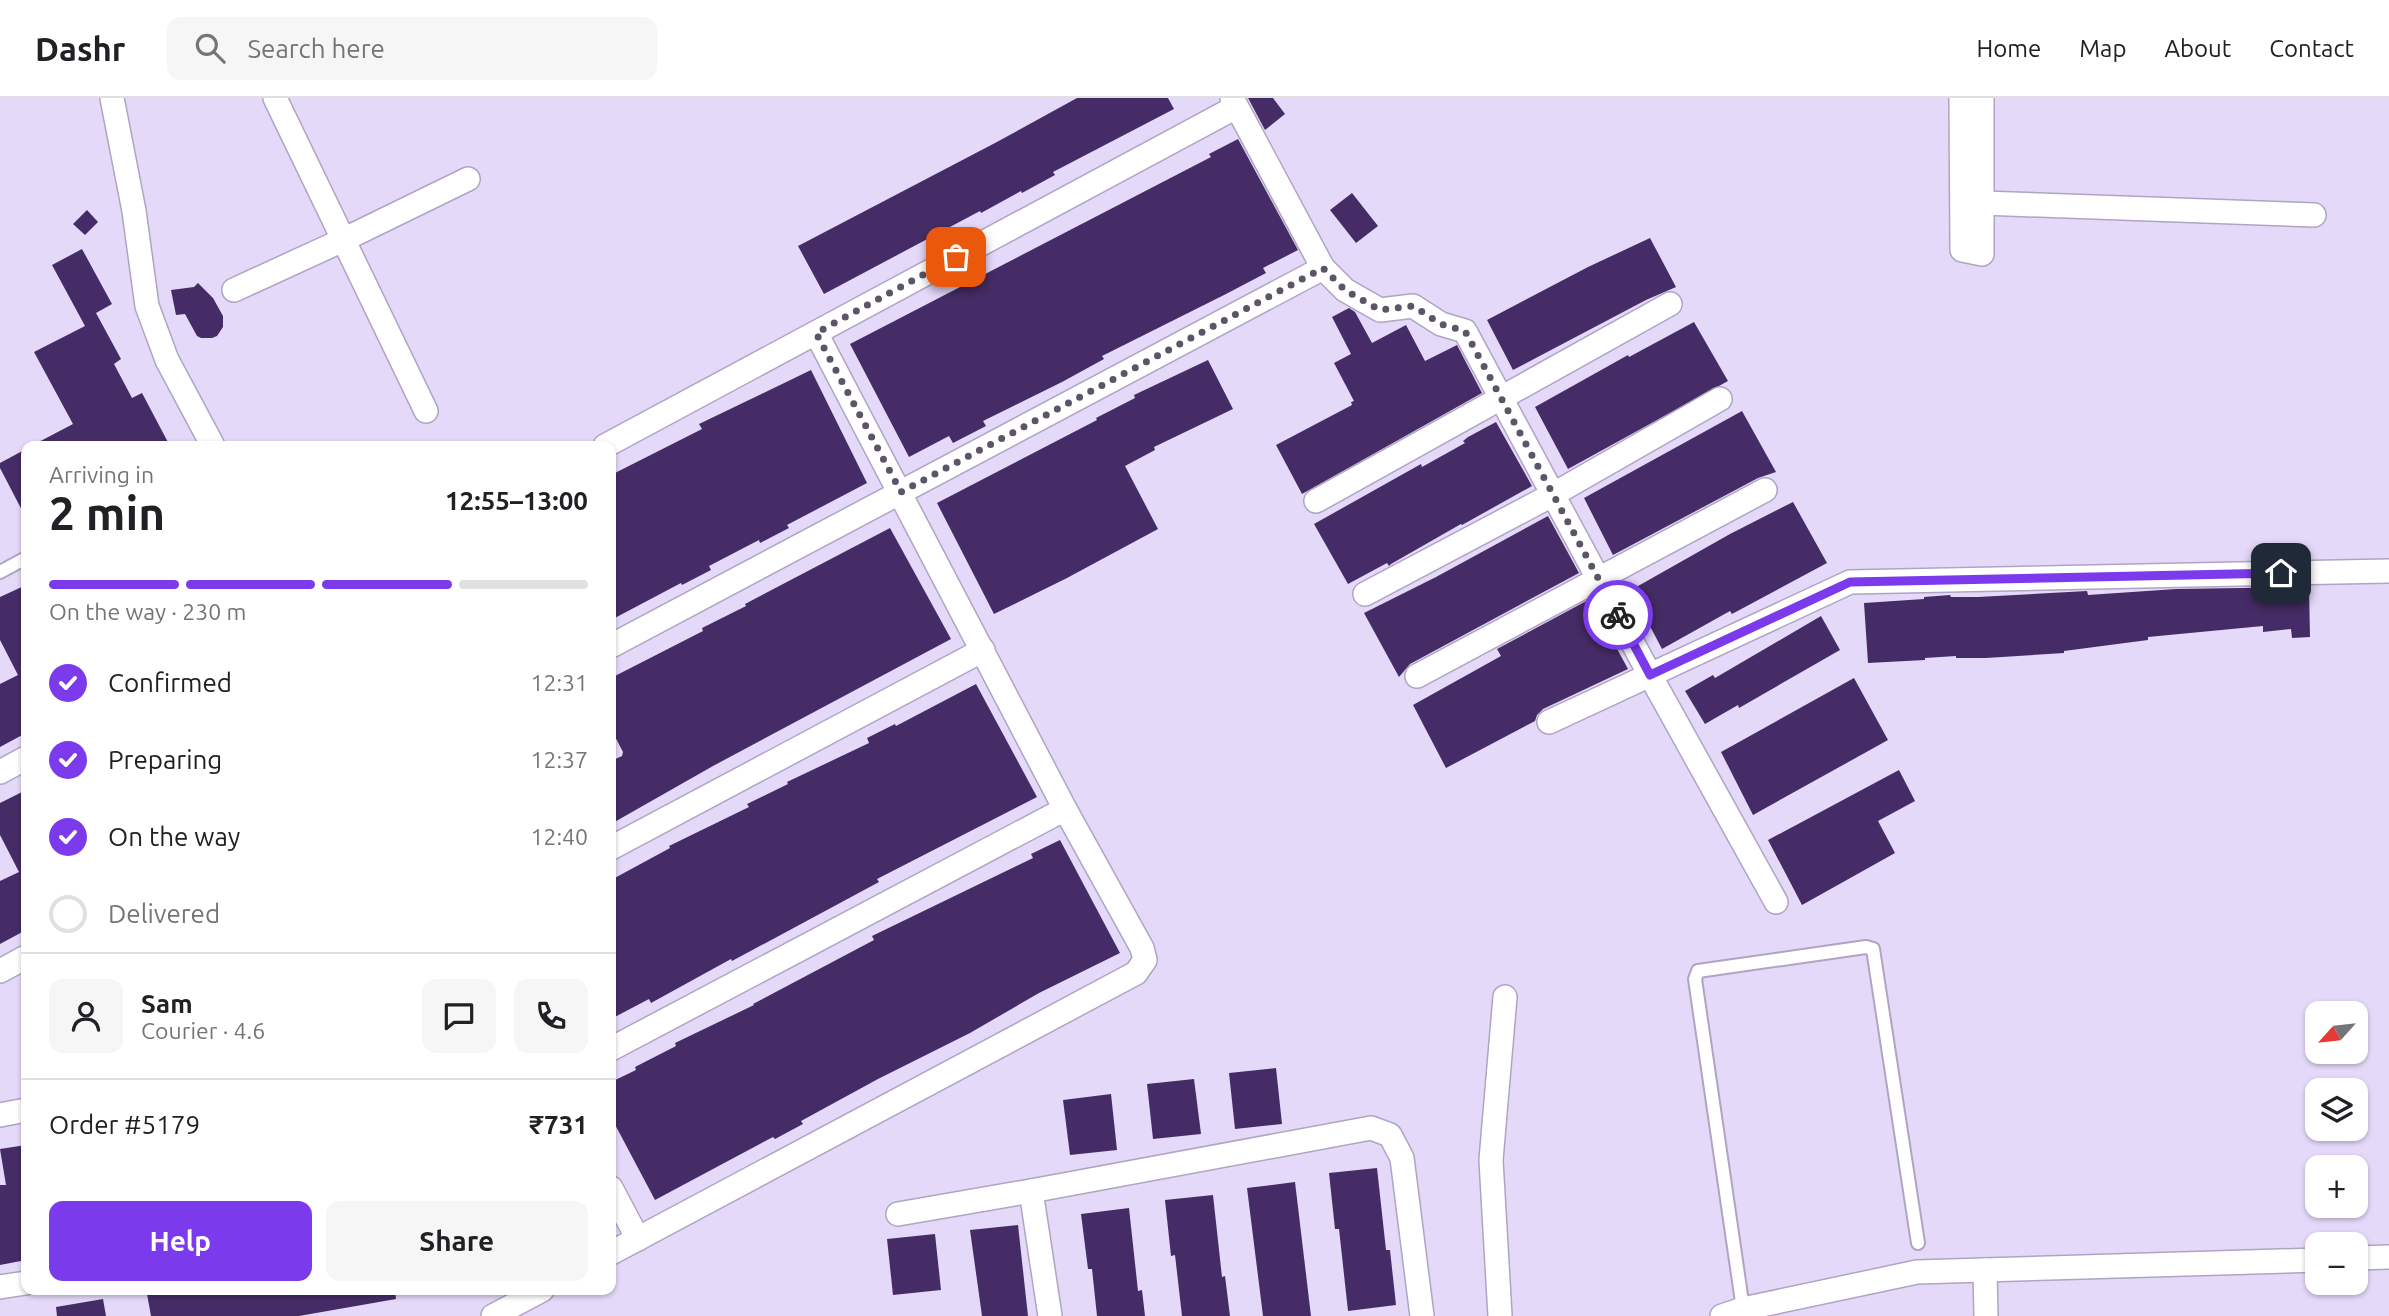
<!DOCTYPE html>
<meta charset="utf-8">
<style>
:root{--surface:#fff;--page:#f6f6f6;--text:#202124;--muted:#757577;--line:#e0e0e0;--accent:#7c3aed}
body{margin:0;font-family:Ubuntu,sans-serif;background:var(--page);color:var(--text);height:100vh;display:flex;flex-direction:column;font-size:26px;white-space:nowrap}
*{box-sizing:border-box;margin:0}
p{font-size:23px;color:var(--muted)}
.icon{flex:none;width:38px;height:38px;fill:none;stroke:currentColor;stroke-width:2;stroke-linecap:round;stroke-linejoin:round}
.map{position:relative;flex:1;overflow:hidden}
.drawer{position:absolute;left:21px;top:343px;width:595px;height:854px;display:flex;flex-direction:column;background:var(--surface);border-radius:14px;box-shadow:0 2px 5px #0004}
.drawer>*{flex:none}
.needle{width:46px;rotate:243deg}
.controls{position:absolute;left:2305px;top:903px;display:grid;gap:14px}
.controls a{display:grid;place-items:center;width:63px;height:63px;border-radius:14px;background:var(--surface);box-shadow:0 2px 5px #0004;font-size:35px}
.pin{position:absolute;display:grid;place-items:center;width:60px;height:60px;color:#fff;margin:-30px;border-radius:14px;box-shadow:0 4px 10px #0006}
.courier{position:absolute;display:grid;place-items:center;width:70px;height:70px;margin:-35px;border:5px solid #7c3aed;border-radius:50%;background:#fff;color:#222;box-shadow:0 2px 9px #0007}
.headline em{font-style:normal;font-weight:700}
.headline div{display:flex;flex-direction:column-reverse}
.headline{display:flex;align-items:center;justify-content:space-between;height:119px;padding:0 28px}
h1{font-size:46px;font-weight:700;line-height:52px}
.bar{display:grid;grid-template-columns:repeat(4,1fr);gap:10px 7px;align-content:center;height:84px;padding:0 28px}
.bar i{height:9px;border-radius:5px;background:var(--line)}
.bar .on{background:var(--accent)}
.bar p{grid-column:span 4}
.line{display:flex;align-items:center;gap:18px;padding:0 28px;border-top:2px solid var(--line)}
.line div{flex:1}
.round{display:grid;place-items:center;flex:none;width:74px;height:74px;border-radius:14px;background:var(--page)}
ol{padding:0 28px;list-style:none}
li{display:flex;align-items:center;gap:21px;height:77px}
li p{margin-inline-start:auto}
li .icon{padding:7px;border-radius:50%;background:var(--accent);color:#fff;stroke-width:4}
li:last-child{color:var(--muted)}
li i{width:38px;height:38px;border:4px solid var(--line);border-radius:50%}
.cta{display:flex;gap:14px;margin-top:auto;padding:14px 28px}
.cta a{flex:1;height:80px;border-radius:14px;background:var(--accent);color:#fff;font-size:28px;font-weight:700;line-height:80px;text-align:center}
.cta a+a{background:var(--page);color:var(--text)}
header{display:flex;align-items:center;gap:42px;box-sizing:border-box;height:98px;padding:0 35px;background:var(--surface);border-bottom:2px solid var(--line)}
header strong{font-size:33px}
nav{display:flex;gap:38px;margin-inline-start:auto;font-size:24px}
.search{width:490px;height:63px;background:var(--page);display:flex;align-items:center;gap:18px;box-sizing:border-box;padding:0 24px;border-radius:14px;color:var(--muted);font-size:26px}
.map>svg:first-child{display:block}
</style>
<header>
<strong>Dashr</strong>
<div class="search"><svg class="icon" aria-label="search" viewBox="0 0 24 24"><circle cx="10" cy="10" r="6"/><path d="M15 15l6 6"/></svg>Search here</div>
<nav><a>Home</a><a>Map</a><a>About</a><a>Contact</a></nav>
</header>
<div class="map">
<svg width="2389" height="1218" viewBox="0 0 2389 1218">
<rect width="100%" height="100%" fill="#e5d9fa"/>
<g fill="#462c66">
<path d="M1077 0H1168L1174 11 1053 74 1055 77 1022 95 1021 93 981 115 980 113 824 196 798 148 995 45Z"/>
<path d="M1248 0H1273L1285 16 1265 32Z"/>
<path d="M1238 41 1298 152 1263 170 1266 175 1226 196 1102 258 1104 261 1062 284 983 323 986 328 953 345 949 338 909 359 850 246 1211 59 1209 56Z"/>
<path d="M1352 95 1378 128 1356 145 1330 112Z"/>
<path d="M87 112 98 124 85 137 73 126Z"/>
<path d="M1650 140 1676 189 1646 202 1513 272 1487 222 1588 169Z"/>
<path d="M82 151 112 206 96 215 121 261 114 266 132 300 142 295 170 348H31L73 326 34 254 85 228 52 167Z"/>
<path d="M198 185 213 200 223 218V229L217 238 212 240H201L197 238 185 216 176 217 171 192 194 189Z"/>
<path d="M1349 210 1355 214 1372 245 1406 227 1425 263 1457 247 1482 295 1302 396 1276 347 1352 307 1351 304 1354 303 1334 265 1351 256 1332 219Z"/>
<path d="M1694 224 1728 283 1568 371 1535 309 1628 257 1629 259Z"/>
<path d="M1208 262 1233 311 1154 349 1155 352 1125 368 1158 431 1067 480 994 516 937 405 1097 322 1096 320 1135 300 1134 297Z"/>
<path d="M811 272 867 385 787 427 789 430 760 445 759 442 709 468 711 472 682 487 681 485 611 522V377L702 331 699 326Z"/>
<path d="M1742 313 1776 374 1758 380 1613 457 1584 400Z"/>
<path d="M1496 324 1532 388 1462 427 1461 426 1391 466 1389 468 1387 465 1348 486 1314 426 1421 366 1422 369 1465 345 1463 343 1468 339Z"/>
<path d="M26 351V420L0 370V365Z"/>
<path d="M1793 404 1827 465 1732 516 1730 513 1662 551 1631 492 1730 436Z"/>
<path d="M1548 418 1579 475 1410 566 1399 579 1364 515 1436 479Z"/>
<path d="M890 430 951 541 713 668 611 726V663L622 658 623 654 611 631V580L703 533 702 530 746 508 745 506Z"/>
<path d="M26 487V635L0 649V586L18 577 0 542V499Z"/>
<path d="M2309 489 2310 539 2292 540 2291 531 2263 534V528L2148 539V542L2064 553V555L1986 560H1956V558L1925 560V562L1868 565 1864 505 1924 501V499L1950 497 1951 499H1978L2087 493 2088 497 2176 491Z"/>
<path d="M1590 501 1628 571 1543 611 1537 617 1535 623 1446 670 1413 607 1501 558 1497 551Z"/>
<path d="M1821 518 1840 552 1739 610 1738 607 1705 626 1685 593 1713 577 1715 580Z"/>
<path d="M1854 580 1888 642 1753 717 1721 654Z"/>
<path d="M976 586 1037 699 877 781 879 784 732 863 731 861 651 905 649 901 611 921V782L670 750 669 748 749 709 747 706 788 686 787 684 869 645 867 640 895 626 896 628Z"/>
<path d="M1899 672 1915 703 1878 723 1895 755 1802 807 1768 742Z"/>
<path d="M26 692V832L0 846V783L19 774 0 737V705Z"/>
<path d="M1060 742 1120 855 1039 895 970 935 878 981 801 1023 803 1026 775 1041 773 1039 655 1102 611 1019V984L636 972 635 969 676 948 675 945 754 907 753 906 874 842 872 838 1033 760 1031 756Z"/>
<path d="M1276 970 1282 1026 1235 1031 1229 975Z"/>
<path d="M1194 981 1201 1036 1153 1041 1147 986Z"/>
<path d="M1111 996 1117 1052 1070 1057 1063 1002Z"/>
<path d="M26 1047V1162L0 1167V1087H6L0 1051Z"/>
<path d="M1377 1070 1386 1152H1390L1396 1207 1348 1213 1339 1131H1335L1329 1075Z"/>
<path d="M1295 1084 1311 1218H1263L1247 1090Z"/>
<path d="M1213 1097 1222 1179 1225 1178 1230 1218H1182L1175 1157 1171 1158 1165 1102Z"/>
<path d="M1129 1110 1138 1193 1142 1192 1145 1218H1097L1092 1171H1088L1081 1116Z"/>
<path d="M1018 1127 1028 1218H982L970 1132Z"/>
<path d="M935 1136 941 1192 893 1197 887 1141Z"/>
<path d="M171 1192H395L396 1201 299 1218H151L147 1196Z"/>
<path d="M103 1201 106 1218H57L56 1209Z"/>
</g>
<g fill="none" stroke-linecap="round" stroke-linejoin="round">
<defs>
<g id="service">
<path d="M0 474 26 460"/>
<path d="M1743 1211 1695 881 1698 873 1866 849 1873 851 1918 1145"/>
</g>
<g id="minor">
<path d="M112 0 134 113 147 208 167 262 213 348"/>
<path d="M275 0 426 313"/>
<path d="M1232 0 1323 170 1345 192 1380 212 1413 208 1441 226 1465 233 1650 577 1776 804"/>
<path d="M1961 0 1962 152 1982 156V0"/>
<path d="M1982 105 2314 117"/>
<path d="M234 192 343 142 468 81"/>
<path d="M605 348 1236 9"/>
<path d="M1316 403 1670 206"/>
<path d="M1365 496 1554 396 1720 301"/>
<path d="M611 548 1323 170"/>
<path d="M1417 578 1765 392"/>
<path d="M1549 624 1850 484 2389 473"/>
<path d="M0 674 26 660"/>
<path d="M611 750 983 552"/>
<path d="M0 873 26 859"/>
<path d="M611 951 1065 711"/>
<path d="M0 1017 26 1012"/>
<path d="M611 1090 638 1141"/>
<path d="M898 1116 1031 1093"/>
<path d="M611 1155 1136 875 1145 862 1142 850 1065 711 816 235"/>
<path d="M2356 1160 2389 1159"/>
<path d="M1985 1172 1986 1218"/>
<path d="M0 1189 26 1185"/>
<path d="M493 1218 542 1192"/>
<path d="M1050 1218 1031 1093 1371 1030 1390 1037 1402 1060 1422 1218"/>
<path d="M1500 1218 1491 1062 1505 899"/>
<path d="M1722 1218 1743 1211 1917 1174 2317 1162"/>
</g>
</defs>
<use href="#service" stroke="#b0a4c4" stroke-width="16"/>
<use href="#minor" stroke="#b0a4c4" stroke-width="26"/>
<use href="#service" stroke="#fff" stroke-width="12"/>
<use href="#minor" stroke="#fff" stroke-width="23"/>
</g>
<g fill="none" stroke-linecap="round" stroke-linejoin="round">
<path stroke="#5c5467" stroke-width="7" stroke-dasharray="0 12.6" d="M956 159 816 235 901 394 1323 170 1345 192 1380 212 1413 208 1441 226 1465 233 1618 517"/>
<path stroke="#7c3aed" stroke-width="9" d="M1618 517 1650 577 1850 484 2281 475"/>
</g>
</svg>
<div class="controls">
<a><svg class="needle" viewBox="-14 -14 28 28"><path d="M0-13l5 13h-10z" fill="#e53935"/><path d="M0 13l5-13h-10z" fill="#757577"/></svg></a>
<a><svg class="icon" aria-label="layers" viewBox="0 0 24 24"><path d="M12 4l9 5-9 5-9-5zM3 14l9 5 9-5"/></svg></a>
<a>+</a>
<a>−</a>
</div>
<div class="pin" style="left:956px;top:159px;background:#ea580c"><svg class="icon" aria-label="bag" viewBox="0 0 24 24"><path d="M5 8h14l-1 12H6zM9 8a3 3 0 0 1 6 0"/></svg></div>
<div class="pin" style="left:2281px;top:475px;background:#1f2937"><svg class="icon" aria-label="home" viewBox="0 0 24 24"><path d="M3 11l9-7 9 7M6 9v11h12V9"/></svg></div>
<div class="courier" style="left:1618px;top:517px"><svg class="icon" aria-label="bike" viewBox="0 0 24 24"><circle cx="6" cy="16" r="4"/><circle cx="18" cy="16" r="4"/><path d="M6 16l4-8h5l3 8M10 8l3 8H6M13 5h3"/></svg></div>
<section class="drawer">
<div class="headline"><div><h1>2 min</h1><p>Arriving in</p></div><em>12:55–13:00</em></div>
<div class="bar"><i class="on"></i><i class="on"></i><i class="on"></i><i></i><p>On the way · 230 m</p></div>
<ol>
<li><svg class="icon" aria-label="check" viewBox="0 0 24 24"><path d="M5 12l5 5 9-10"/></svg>Confirmed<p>12:31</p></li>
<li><svg class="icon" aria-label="check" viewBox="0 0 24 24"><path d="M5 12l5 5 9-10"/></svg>Preparing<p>12:37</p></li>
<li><svg class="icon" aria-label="check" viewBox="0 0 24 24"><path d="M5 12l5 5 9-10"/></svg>On the way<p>12:40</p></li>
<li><i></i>Delivered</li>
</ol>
<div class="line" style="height:126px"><a class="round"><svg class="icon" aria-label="person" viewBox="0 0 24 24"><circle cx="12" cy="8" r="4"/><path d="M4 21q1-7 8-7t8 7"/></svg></a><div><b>Sam</b><p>Courier · 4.6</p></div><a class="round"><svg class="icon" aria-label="chat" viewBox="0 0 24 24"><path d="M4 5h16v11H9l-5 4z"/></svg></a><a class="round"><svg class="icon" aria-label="phone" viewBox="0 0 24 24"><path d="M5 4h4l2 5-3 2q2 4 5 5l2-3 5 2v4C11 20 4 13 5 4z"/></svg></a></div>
<div class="line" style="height:91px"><div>Order #5179</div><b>₹731</b></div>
<div class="cta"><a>Help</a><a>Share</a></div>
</section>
</div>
